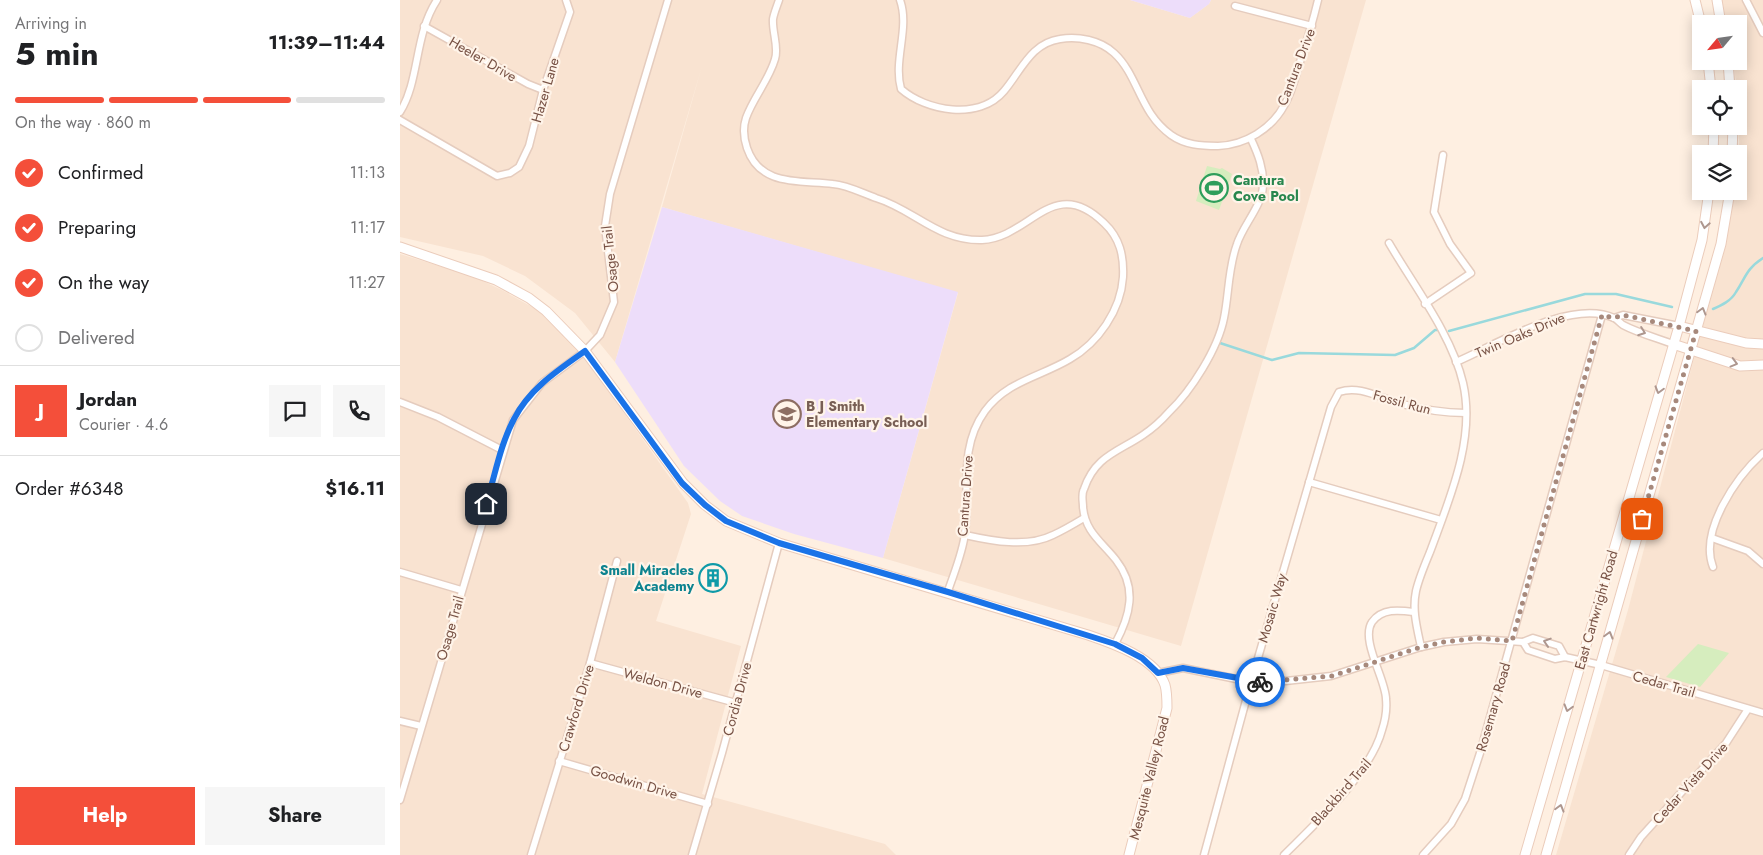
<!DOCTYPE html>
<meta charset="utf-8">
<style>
:root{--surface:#fff;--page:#f6f6f6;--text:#202124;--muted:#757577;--line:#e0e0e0;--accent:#f44f3a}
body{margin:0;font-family:Jost,sans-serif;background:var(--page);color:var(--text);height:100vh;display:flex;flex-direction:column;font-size:19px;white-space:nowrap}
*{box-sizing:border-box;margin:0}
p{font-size:16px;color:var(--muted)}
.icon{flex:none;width:28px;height:28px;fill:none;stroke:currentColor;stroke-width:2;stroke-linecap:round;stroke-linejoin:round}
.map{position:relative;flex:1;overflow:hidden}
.side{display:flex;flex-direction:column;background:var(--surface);width:400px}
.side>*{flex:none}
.needle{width:32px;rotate:241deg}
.fabs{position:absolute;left:1292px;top:15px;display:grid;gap:10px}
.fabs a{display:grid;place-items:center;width:55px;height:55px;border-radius:0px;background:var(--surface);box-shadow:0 2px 12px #0003;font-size:25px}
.pin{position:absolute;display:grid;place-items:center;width:42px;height:42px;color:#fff;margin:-21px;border-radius:10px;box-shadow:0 2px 8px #0006}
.courier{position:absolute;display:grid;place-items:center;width:50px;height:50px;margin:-25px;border:4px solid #1a73e8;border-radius:50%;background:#fff;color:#222;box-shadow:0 1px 6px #0007}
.overview em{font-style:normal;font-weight:700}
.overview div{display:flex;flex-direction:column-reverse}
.overview{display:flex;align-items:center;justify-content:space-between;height:85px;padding:0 15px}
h1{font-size:32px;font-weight:700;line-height:38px}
.bar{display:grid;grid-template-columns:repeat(4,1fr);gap:8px 5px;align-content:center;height:60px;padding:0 15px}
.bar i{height:6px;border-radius:4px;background:var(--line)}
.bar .current{background:var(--accent)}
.bar p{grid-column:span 4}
.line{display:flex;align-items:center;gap:12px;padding:0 15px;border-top:1px solid var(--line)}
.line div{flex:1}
.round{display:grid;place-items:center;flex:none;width:52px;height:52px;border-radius:0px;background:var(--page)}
ol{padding:0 15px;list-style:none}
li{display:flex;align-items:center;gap:15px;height:55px}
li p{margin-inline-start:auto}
li .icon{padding:5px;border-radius:50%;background:var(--accent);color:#fff;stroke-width:4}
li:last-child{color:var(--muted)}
li i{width:28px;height:28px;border:2px solid var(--line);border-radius:50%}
.cta{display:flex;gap:10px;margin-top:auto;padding:10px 15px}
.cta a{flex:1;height:58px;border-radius:0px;background:var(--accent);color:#fff;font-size:20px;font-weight:700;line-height:58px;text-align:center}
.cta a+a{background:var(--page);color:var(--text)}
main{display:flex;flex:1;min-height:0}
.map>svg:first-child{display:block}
</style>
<main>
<section class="side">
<div class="overview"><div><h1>5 min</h1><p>Arriving in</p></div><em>11:39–11:44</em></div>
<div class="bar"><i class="current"></i><i class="current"></i><i class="current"></i><i></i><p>On the way · 860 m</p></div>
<ol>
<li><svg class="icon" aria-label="check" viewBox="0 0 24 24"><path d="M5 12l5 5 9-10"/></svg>Confirmed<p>11:13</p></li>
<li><svg class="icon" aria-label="check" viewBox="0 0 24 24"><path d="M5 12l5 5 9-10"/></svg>Preparing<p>11:17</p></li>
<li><svg class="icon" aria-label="check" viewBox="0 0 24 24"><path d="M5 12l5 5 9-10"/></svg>On the way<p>11:27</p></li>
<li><i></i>Delivered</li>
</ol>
<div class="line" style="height:90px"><b class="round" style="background:var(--accent);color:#fff">J</b><div><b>Jordan</b><p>Courier · 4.6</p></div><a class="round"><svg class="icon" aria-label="chat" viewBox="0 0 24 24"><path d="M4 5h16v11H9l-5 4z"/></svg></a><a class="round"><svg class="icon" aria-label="phone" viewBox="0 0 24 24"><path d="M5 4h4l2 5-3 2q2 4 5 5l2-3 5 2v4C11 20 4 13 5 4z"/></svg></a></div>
<div class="line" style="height:65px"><div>Order #6348</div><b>$16.11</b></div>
<div class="cta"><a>Help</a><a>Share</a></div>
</section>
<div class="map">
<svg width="1363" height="855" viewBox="0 0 1363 855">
<rect width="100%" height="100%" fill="#feefe1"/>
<g fill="#f9e3d1">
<path d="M0 0H730L790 18 809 4 811 0H966L781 646 483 558 558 293 262 207 302 66 215 362 175 313 125 276 83 256 0 237Z"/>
<path d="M1321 0H1363V855H1156L1228 610 1325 240 1334 191H1339V89H1337L1333 61H1339V24H1327Z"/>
<path d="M0 254 72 276 102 290 141 312 172 343 195 372 288 503 291 514 256 621 341 646 302 794 485 844 496 855H0Z"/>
</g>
<g fill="#edddfa">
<path d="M730 0H811L809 4 790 18Z"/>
<path d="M262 207 558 292 483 558 394 534 342 516 320 501 284 466 215 362Z"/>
</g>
<g fill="#d6edbe">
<path d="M807 166 820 169 822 168 832 174 819 210 796 201Z"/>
<path d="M1298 644 1329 653 1300 687 1266 677Z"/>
</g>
<path fill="#b3e8e9" stroke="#99d9dc" d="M814 182 819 187 814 199 807 200 804 198 806 188Z"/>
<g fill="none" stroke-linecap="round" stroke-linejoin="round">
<g stroke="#99d9dc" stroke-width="2.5">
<path d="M1313 309C1322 305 1331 301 1336 292 1346 277 1346 269 1363 258"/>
<path d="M1049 331 1185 294H1216L1272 307"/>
<path d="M820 343 872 360 899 353 995 355 1014 348 1035 330H1040"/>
</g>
<defs>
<g id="street">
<path d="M379 0C377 6 374 13 373 19 372 32 379 47 375 59 369 80 353 98 346 118 343 127 344 139 347 148 360 187 400 180 433 184 447 185 462 193 476 198 515 210 537 241 582 240 630 238 653 173 704 223 720 238 724 256 723 277 721 310 698 343 670 359 640 377 607 381 585 411 558 448 570 491 565 533 563 552 554 573 548 591"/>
<path d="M500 0C510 28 493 60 501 89 526 111 579 121 604 91 621 71 631 43 660 39 678 36 700 40 714 53 739 76 739 112 771 135 785 145 801 146 818 146 845 145 872 129 885 104 892 92 896 75 900 62 907 41 913 21 918 0"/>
<path d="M1346 0 1363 33"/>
<path d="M835 6 912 26"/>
<path d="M24 26 128 84 143 90"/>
<path d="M0 112C20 80 14 35 37 0"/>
<path d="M0 120 97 176 110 173 119 167 129 146 143 90 170 12 166 0"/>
<path d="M989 243C1014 286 1052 335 1063 383 1076 439 1049 500 1030 552 1025 564 1019 578 1016 591 1012 610 1017 628 1021 647"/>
<path d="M1025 304 1071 273 1050 244 1034 212 1043 155"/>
<path d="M1214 318 1223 315 1279 326"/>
<path d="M1056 362C1096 345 1171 298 1214 318 1217 319 1220 323 1223 325 1238 333 1257 338 1273 344"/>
<path d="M0 402 38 417 102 450"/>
<path d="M909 482 1041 520"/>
<path d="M565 535C592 541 627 548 653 535 664 530 674 524 684 518"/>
<path d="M1312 538 1348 551 1363 564"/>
<path d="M1313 567C1299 531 1336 477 1363 453"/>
<path d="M0 572 61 590"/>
<path d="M1123 642 1128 650 1155 659 1165 657 1201 665 1363 713"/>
<path d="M715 644C730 616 738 588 716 560 702 542 685 532 683 507 683 501 681 494 684 489 695 456 718 452 743 435 752 429 762 420 769 412 791 391 818 349 824 318 829 294 828 268 837 244 843 225 862 206 863 186 864 169 858 154 851 139"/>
<path d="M190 663 336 703"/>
<path d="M758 673 783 668 851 682 867 683 931 676 1021 647 1044 642 1077 639 1123 642 1133 638 1159 646 1165 657"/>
<path d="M0 721 21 726"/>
<path d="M159 761 308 804"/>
<path d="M0 800 113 420 142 383 185 351 200 335 214 302 205 226 210 194 268 0"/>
<path d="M131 855 190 663 217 561"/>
<path d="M292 855 322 753 379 543"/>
<path d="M804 855 851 682 931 407 939 392C959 385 978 397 998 403 1020 409 1043 413 1066 413"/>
<path d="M884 855C915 824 971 773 982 730 985 721 987 709 986 699 986 680 960 640 972 622 982 608 999 610 1014 612"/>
<path d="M1023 855 1051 824 1065 799 1080 753 1202 315"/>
<path d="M1229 855 1241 837 1326 743 1348 709"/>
</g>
<g id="secondary">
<path d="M1295 0 1301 24"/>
<path d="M1317 0 1321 24"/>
<path d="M1308 61 1311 89"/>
<path d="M1328 61 1330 89"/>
<path d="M1313 154 1314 126"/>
<path d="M1332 154 1333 126"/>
<path d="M0 247 96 280 129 298 146 311 185 351 283 483 305 505 326 521 379 543 688 635C712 643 756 658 765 685 767 692 767 700 767 708L729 855"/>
<path d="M1279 326 1346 343 1363 344"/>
<path d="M1273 344 1340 366 1363 365"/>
<path d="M1125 855 1279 326 1302 240 1309 191"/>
<path d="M1146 855 1321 244 1330 191"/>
</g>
</defs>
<use href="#street" stroke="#e5ccbe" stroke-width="9"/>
<use href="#secondary" stroke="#ebccbb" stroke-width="11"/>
<use href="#street" stroke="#fff" stroke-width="6"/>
<use href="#secondary" stroke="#fff" stroke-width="9"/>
</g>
<defs><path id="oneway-chevron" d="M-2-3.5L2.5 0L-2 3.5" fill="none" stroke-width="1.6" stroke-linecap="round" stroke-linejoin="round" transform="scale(1.25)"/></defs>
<g stroke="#ae978f">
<use href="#oneway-chevron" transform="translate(1305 225) rotate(100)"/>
<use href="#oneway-chevron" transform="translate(1302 311) rotate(-74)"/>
<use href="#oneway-chevron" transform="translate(1242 332) rotate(20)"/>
<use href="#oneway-chevron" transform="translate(1334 363) rotate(15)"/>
<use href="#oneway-chevron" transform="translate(1259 390) rotate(106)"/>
<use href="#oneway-chevron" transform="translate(1209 635) rotate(-74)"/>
<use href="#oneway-chevron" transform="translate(1147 642) rotate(-162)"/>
<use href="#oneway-chevron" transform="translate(1168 708) rotate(106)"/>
<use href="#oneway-chevron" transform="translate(1160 808) rotate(-74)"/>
</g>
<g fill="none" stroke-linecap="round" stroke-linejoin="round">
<path stroke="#a7897c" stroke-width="5" stroke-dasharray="0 9" d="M860 682 932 676 1021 647 1044 642 1077 638 1112 641 1202 315 1214 318 1223 315 1296 331 1242 519"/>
<path stroke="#1a73e8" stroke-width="6" d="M86 504C95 476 100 445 114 419 129 389 158 370 185 351L282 483 305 505 326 521 379 543 548 592 715 644 742 658 758 673 783 668 860 682"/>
</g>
<defs>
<symbol id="stadium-ring" viewBox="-11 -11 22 22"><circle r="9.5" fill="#fff4e9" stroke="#2e9e5b" stroke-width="1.5"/><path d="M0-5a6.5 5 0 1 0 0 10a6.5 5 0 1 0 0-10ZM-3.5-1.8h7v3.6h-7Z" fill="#2e9e5b"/></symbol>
<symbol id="school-ring" viewBox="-11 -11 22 22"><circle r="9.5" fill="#fff4e9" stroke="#8d6e63" stroke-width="1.5"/><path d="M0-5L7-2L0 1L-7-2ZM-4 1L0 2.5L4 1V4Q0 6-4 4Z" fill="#8d6e63"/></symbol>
<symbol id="building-ring" viewBox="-11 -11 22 22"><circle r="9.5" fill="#fff4e9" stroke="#0f9aa8" stroke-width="1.5"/><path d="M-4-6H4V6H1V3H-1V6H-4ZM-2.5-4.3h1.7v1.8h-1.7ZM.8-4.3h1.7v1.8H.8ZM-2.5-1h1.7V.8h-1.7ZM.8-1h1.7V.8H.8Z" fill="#0f9aa8"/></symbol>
</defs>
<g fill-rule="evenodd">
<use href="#stadium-ring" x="798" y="172" width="32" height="32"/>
<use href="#school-ring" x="371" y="398" width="32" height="32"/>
<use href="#building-ring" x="297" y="562" width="32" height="32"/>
</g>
<g text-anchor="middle" stroke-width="4.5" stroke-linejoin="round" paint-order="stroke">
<g font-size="14" fill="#785245" stroke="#fff4e9">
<text transform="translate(83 59) rotate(30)" y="5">Heeler Drive</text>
<text transform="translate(896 67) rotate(-69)" y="5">Cantura Drive</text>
<text transform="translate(145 90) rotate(-74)" y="5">Hazer Lane</text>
<text transform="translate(210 259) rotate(-96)" y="5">Osage Trail</text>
<text transform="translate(1120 335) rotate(-23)" y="5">Twin Oaks Drive</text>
<text transform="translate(1002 402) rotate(15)" y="5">Fossil Run</text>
<text transform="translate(565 496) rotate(-86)" y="5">Cantura Drive</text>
<text transform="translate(872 608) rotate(-74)" y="5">Mosaic Way</text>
<text transform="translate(1196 610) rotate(-74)" y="5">East Cartwright Road</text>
<text transform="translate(50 628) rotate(-74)" y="5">Osage Trail</text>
<text transform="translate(263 683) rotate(15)" y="5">Weldon Drive</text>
<text transform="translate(1264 684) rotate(16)" y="5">Cedar Trail</text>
<text transform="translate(337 699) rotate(-75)" y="5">Cordia Drive</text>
<text transform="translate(1093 707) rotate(-74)" y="5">Rosemary Road</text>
<text transform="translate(176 708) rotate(-73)" y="5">Crawford Drive</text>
<text transform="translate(749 778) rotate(-76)" y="5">Mesquite Valley Road</text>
<text transform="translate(234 782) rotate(16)" y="5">Goodwin Drive</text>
<text transform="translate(1290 783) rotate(-48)" y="5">Cedar Vista Drive</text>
<text transform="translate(941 792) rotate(-49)" y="5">Blackbird Trail</text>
</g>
<g font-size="14" font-weight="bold" fill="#27864d" stroke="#fff4e9" text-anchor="start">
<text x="833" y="185">Cantura<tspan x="833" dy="16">Cove Pool</tspan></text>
</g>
<g font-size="14" font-weight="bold" fill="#785e54" stroke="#fff4e9" text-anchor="start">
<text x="406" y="411">B J Smith<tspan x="406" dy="16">Elementary School</tspan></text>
</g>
<g font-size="14" font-weight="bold" fill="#0d838f" stroke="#fff4e9" text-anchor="end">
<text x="294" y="575">Small Miracles<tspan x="294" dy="16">Academy</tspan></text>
</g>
</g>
</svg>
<div class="fabs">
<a><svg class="needle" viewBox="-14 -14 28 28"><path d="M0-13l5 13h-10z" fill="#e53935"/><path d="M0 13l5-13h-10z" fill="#757577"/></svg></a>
<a><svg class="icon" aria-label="locate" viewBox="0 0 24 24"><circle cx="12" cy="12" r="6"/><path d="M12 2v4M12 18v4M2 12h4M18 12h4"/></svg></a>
<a><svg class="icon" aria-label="layers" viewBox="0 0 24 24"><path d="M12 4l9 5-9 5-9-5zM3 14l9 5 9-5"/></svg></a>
</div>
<div class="pin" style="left:1242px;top:519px;background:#ea580c"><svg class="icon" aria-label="bag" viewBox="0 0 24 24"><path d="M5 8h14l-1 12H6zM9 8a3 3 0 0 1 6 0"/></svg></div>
<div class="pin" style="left:86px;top:504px;background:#1f2937"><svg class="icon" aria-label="home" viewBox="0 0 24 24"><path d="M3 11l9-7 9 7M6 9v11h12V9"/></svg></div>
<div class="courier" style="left:860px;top:682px"><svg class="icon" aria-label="bike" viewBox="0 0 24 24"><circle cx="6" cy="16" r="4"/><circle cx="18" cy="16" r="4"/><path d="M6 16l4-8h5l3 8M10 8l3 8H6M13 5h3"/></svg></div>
</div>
</main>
